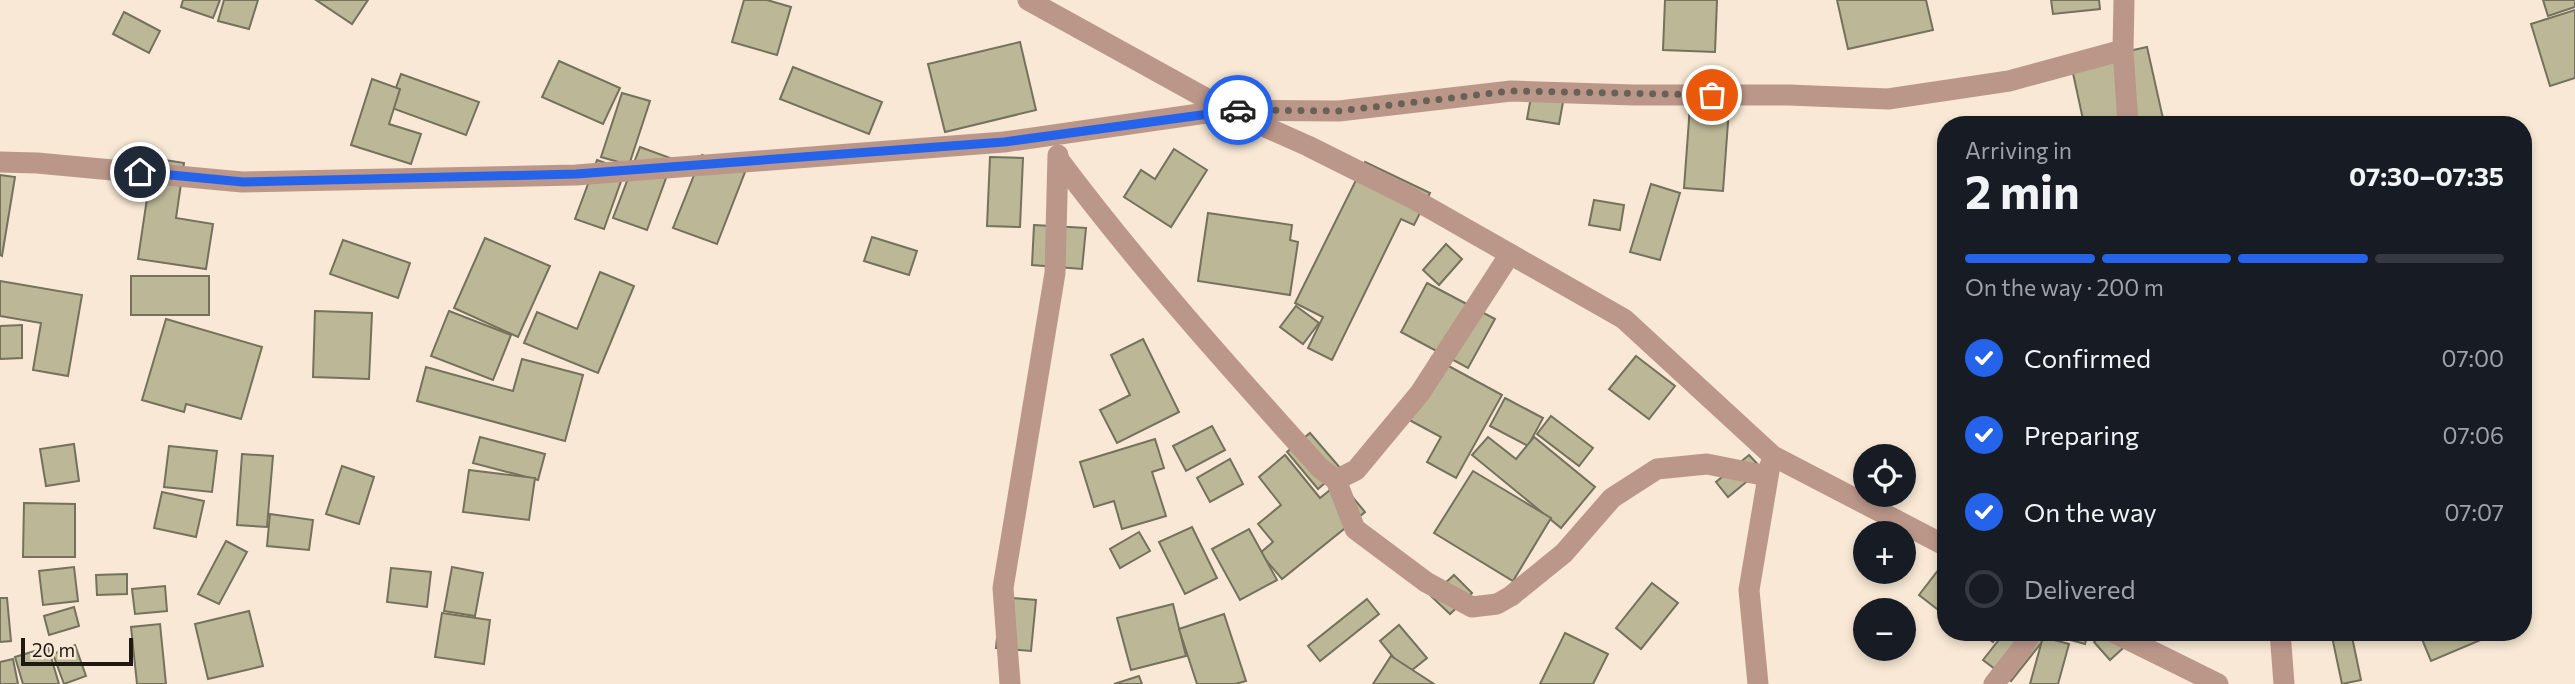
<!DOCTYPE html>
<meta charset="utf-8">
<style>
:root{--surface:#171b24;--page:#242831;--text:#f1f3f6;--muted:#9ea1a6;--line:#363941;--accent:#2563eb}
body{margin:0;font-family:Commissioner,sans-serif;background:var(--page);color:var(--text);height:100vh;display:flex;flex-direction:column;font-size:26px;white-space:nowrap}
*{box-sizing:border-box;margin:0}
p{font-size:23px;color:var(--muted)}
.icon{flex:none;width:38px;height:38px;fill:none;stroke:currentColor;stroke-width:2;stroke-linecap:round;stroke-linejoin:round}
.map{position:relative;flex:1;overflow:hidden}
.details{position:absolute;left:1937px;top:116px;width:595px;height:525px;display:flex;flex-direction:column;background:var(--surface);border-radius:28px;box-shadow:0 4px 10px #0003}
.details>*{flex:none}
.fabs{position:absolute;left:1853px;top:444px;display:grid;gap:14px}
.fabs a{display:grid;place-items:center;width:63px;height:63px;border-radius:50%;background:var(--surface);box-shadow:0 4px 10px #0003;font-size:35px}
.scale{position:absolute;left:21px;bottom:18px;width:112px;box-sizing:border-box;padding-left:7px;border:4px solid #1e1912;border-top:0;font-size:19px;line-height:24px;white-space:nowrap;color:#1e1912;-webkit-text-stroke:5px #f8e8d5;paint-order:stroke}
.pin{position:absolute;display:grid;place-items:center;width:60px;height:60px;color:#fff;margin:-30px;border:4px solid #fff;border-radius:50%;box-shadow:0 2px 7px #0007}
.courier{position:absolute;display:grid;place-items:center;width:70px;height:70px;margin:-35px;border:5px solid #2563eb;border-radius:50%;background:#fff;color:#222;box-shadow:0 2px 9px #0007}
.headline em{font-style:normal;font-weight:700}
.headline div{display:flex;flex-direction:column-reverse}
.headline{display:flex;align-items:center;justify-content:space-between;height:119px;padding:0 28px}
h1{font-size:46px;font-weight:700;line-height:52px}
.bar{display:grid;grid-template-columns:repeat(4,1fr);gap:10px 7px;align-content:center;height:84px;padding:0 28px}
.bar i{height:9px;border-radius:5px;background:var(--line)}
.bar .selected{background:var(--accent)}
.bar p{grid-column:span 4}
ol{padding:0 28px;list-style:none}
li{display:flex;align-items:center;gap:21px;height:77px}
li p{margin-inline-start:auto}
li .icon{padding:7px;border-radius:50%;background:var(--accent);color:#fff;stroke-width:4}
li:last-child{color:var(--muted)}
li i{width:38px;height:38px;border:4px solid var(--line);border-radius:50%}
.map>svg:first-child{display:block}
</style>
<div class="map">
<svg width="2575" height="684" viewBox="0 0 2575 684">
<rect width="100%" height="100%" fill="#f8e8d5"/>
<g fill="#bcb897" stroke="#74715d" stroke-width="2">
<path d="M183 0H220L213 18 181 7Z"/>
<path d="M224 0H258L249 29 218 21Z"/>
<path d="M316 0H368L352 24Z"/>
<path d="M744 0H767L791 7 777 55 732 42Z"/>
<path d="M1665 0H1717L1715 52 1663 50Z"/>
<path d="M1837 0H1926L1933 30 1848 49Z"/>
<path d="M2051 0H2099L2100 9 2053 14Z"/>
<path d="M2543 0H2575V7L2548 16Z"/>
<path d="M2575 10V78L2550 86 2531 24Z"/>
<path d="M124 12 160 31 149 53 113 34Z"/>
<path d="M1020 42 1036 110 945 132 928 64Z"/>
<path d="M2147 47 2164 123 2084 124 2071 64Z"/>
<path d="M559 61 620 88 603 124 542 97Z"/>
<path d="M793 67 882 102 869 134 780 99Z"/>
<path d="M401 74 479 102 466 135 389 107Z"/>
<path d="M372 79 400 89 389 124 421 134 411 164 351 145Z"/>
<path d="M622 93 650 101 629 165 601 157Z"/>
<path d="M1531 97 1563 102 1559 124 1527 119Z"/>
<path d="M1690 106 1729 109 1723 191 1684 188Z"/>
<path d="M640 147 673 159 647 230 613 218Z"/>
<path d="M1174 149 1207 170 1171 227 1124 197 1141 170 1155 179Z"/>
<path d="M702 155 745 172 717 244 673 228Z"/>
<path d="M990 157 1023 158 1020 227 987 226Z"/>
<path d="M153 158 184 163 176 218 213 224 206 269 138 259Z"/>
<path d="M597 160 625 170 604 229 575 219Z"/>
<path d="M1365 162 1430 193 1414 225 1401 219 1332 360 1308 348 1323 317 1295 303Z"/>
<path d="M0 175 15 177 2 256 0 255Z"/>
<path d="M1651 184 1680 193 1660 260 1630 252Z"/>
<path d="M1594 200 1624 205 1620 230 1589 225Z"/>
<path d="M1208 213 1292 225 1290 240 1298 242 1290 295 1198 281Z"/>
<path d="M1034 225 1086 228 1082 269 1032 265Z"/>
<path d="M872 237 917 251 909 275 864 261Z"/>
<path d="M485 238 550 266 518 337 454 308Z"/>
<path d="M343 240 410 263 398 298 330 274Z"/>
<path d="M1446 244 1462 259 1439 285 1423 270Z"/>
<path d="M600 272 634 286 598 373 524 343 537 312 577 329Z"/>
<rect x="131" y="276" width="78" height="39"/>
<path d="M0 281 82 295 68 376 33 370 41 323 0 316Z"/>
<path d="M1427 283 1495 319 1468 368 1401 332Z"/>
<path d="M1296 306 1319 323 1303 344 1280 327Z"/>
<path d="M315 311 372 313 369 379 313 377Z"/>
<path d="M449 311 511 335 493 380 431 356Z"/>
<path d="M166 319 262 347 241 419 186 404 184 412 142 400Z"/>
<path d="M22 325V358L0 359V326Z"/>
<path d="M1143 339 1179 412 1117 443 1100 410 1130 395 1111 355Z"/>
<path d="M1636 356 1675 386 1649 419 1609 389Z"/>
<path d="M1432 357 1502 395 1456 478 1427 462 1441 437 1400 415Z"/>
<path d="M522 359 583 375 565 441 417 401 426 367 513 391Z"/>
<path d="M1505 398 1543 418 1528 446 1490 426Z"/>
<path d="M1551 416 1593 448 1579 466 1537 434Z"/>
<path d="M1212 426 1225 450 1186 471 1173 446Z"/>
<path d="M1310 433 1341 469 1318 489 1287 452Z"/>
<path d="M480 437 545 454 538 480 473 463Z"/>
<path d="M1488 437 1516 459 1534 437 1595 487 1561 528 1472 455Z"/>
<path d="M1155 439 1164 468 1152 472 1166 516 1122 529 1114 501 1094 507 1080 462Z"/>
<path d="M74 444 79 481 46 486 40 449Z"/>
<path d="M169 446 217 451 212 492 164 487Z"/>
<path d="M242 454 273 456 267 527 237 525Z"/>
<path d="M1285 455 1320 498 1340 482 1365 512 1282 579 1260 553 1273 542 1258 524 1281 505 1259 477Z"/>
<path d="M1749 455 1762 469 1728 497 1716 482Z"/>
<path d="M1230 459 1243 484 1210 502 1197 478Z"/>
<path d="M342 466 374 477 359 524 326 514Z"/>
<path d="M469 470 535 478 529 520 463 512Z"/>
<path d="M1473 471 1551 518 1513 581 1434 533Z"/>
<path d="M162 492 204 501 196 537 154 528Z"/>
<path d="M24 503 75 504V557H23Z"/>
<path d="M270 514 313 520 309 550 267 546Z"/>
<path d="M1192 527 1217 578 1185 594 1159 542Z"/>
<path d="M1249 529 1277 580 1240 600 1212 549Z"/>
<path d="M1139 532 1150 551 1120 568 1110 549Z"/>
<path d="M226 541 247 552 219 604 198 594Z"/>
<path d="M1946 560V616L1919 595Z"/>
<path d="M74 567 78 601 43 605 39 571Z"/>
<path d="M452 567 483 573 475 616 444 611Z"/>
<path d="M391 568 431 572 427 607 387 602Z"/>
<path d="M127 574V594L97 595 96 575Z"/>
<path d="M1454 575 1472 593 1450 614 1431 596Z"/>
<path d="M1652 583 1678 603 1641 649 1616 628Z"/>
<path d="M165 586 167 611 135 614 132 589Z"/>
<path d="M1001 597 1036 600 1031 651 996 648Z"/>
<path d="M0 598H7L11 641 0 642Z"/>
<path d="M1367 599 1379 614 1320 661 1308 646Z"/>
<path d="M1173 604 1186 656 1131 670 1117 618Z"/>
<path d="M74 607 79 626 49 635 44 616Z"/>
<path d="M249 611 263 666 208 679 195 624Z"/>
<path d="M442 613 490 620 484 664 435 657Z"/>
<path d="M1224 614 1246 681 1235 684H1197L1179 629Z"/>
<path d="M160 624 166 684H137L131 627Z"/>
<path d="M1399 625 1427 658 1407 674 1380 641Z"/>
<path d="M1979 632H2000L1993 642Z"/>
<path d="M2005 632H2050L2011 681 1983 660Z"/>
<path d="M2053 632H2088L2085 644 2052 635Z"/>
<path d="M2106 632 2132 640 2110 660 2094 642Z"/>
<path d="M2331 632H2351L2361 680 2342 684Z"/>
<path d="M2419 632H2480L2483 639 2431 661Z"/>
<path d="M1565 633 1608 654 1593 684H1540Z"/>
<path d="M2043 637 2069 644 2058 684H2030Z"/>
<path d="M75 645 86 676 64 684 53 654Z"/>
<path d="M48 647 59 684H23L15 657Z"/>
<path d="M1391 656 1434 684H1373Z"/>
<path d="M13 659 18 684H0V662Z"/>
<path d="M1139 676 1142 684H1114Z"/>
</g>
<g fill="none" stroke-linecap="round" stroke-linejoin="round">
<g stroke="#bb978a" stroke-width="21">
<path d="M1028 0 1227 110 1308 146 1410 197 1624 319 1773 456 1946 546"/>
<path d="M2124 0 2123 50 2128 124"/>
<path d="M1059 160C1140 268 1230 368 1320 468L1336 480 1355 529 1426 582 1472 607 1497 604 1511 596 1564 553 1612 498 1657 469 1707 464 1767 476"/>
<path d="M0 162 37 163 242 182 576 175 1004 142 1227 110 1339 111 1511 91 1634 95H1789L1888 99 2009 81 2123 50"/>
<path d="M1336 480 1356 470 1420 393 1510 254"/>
<path d="M2113 632 2218 684"/>
<path d="M2280 632 2284 684"/>
<path d="M1010 684 1003 588 1055 273 1058 155"/>
<path d="M1758 684 1749 590 1770 465"/>
<path d="M1994 684 2023 647 2031 632"/>
</g>
</g>
<g fill="none" stroke-linecap="round" stroke-linejoin="round">
<path stroke="#6a6156" stroke-width="7" stroke-dasharray="0 12.6" d="M1238 110 1339 111 1511 91 1712 95"/>
<path stroke="#2563eb" stroke-width="9" d="M140 172 243 182 576 174 1004 142 1238 110"/>
</g>
</svg>
<div class="fabs">
<a><svg class="icon" aria-label="locate" viewBox="0 0 24 24"><circle cx="12" cy="12" r="6"/><path d="M12 2v4M12 18v4M2 12h4M18 12h4"/></svg></a>
<a>+</a>
<a>−</a>
</div>
<div class="scale">20 m</div>
<div class="pin" style="left:1712px;top:95px;background:#ea580c"><svg class="icon" aria-label="bag" viewBox="0 0 24 24"><path d="M5 8h14l-1 12H6zM9 8a3 3 0 0 1 6 0"/></svg></div>
<div class="pin" style="left:140px;top:172px;background:#1f2937"><svg class="icon" aria-label="home" viewBox="0 0 24 24"><path d="M3 11l9-7 9 7M6 9v11h12V9"/></svg></div>
<div class="courier" style="left:1238px;top:110px"><svg class="icon" aria-label="car" viewBox="0 0 24 24"><path d="M5 17H2v-5l4-1 3-4h7l3 4 3 1v5h-3M9 17h6M6 11h13"/><circle cx="7" cy="17" r="2"/><circle cx="17" cy="17" r="2"/></svg></div>
<section class="details">
<div class="headline"><div><h1>2 min</h1><p>Arriving in</p></div><em>07:30–07:35</em></div>
<div class="bar"><i class="selected"></i><i class="selected"></i><i class="selected"></i><i></i><p>On the way · 200 m</p></div>
<ol>
<li><svg class="icon" aria-label="check" viewBox="0 0 24 24"><path d="M5 12l5 5 9-10"/></svg>Confirmed<p>07:00</p></li>
<li><svg class="icon" aria-label="check" viewBox="0 0 24 24"><path d="M5 12l5 5 9-10"/></svg>Preparing<p>07:06</p></li>
<li><svg class="icon" aria-label="check" viewBox="0 0 24 24"><path d="M5 12l5 5 9-10"/></svg>On the way<p>07:07</p></li>
<li><i></i>Delivered</li>
</ol>
</section>
</div>
